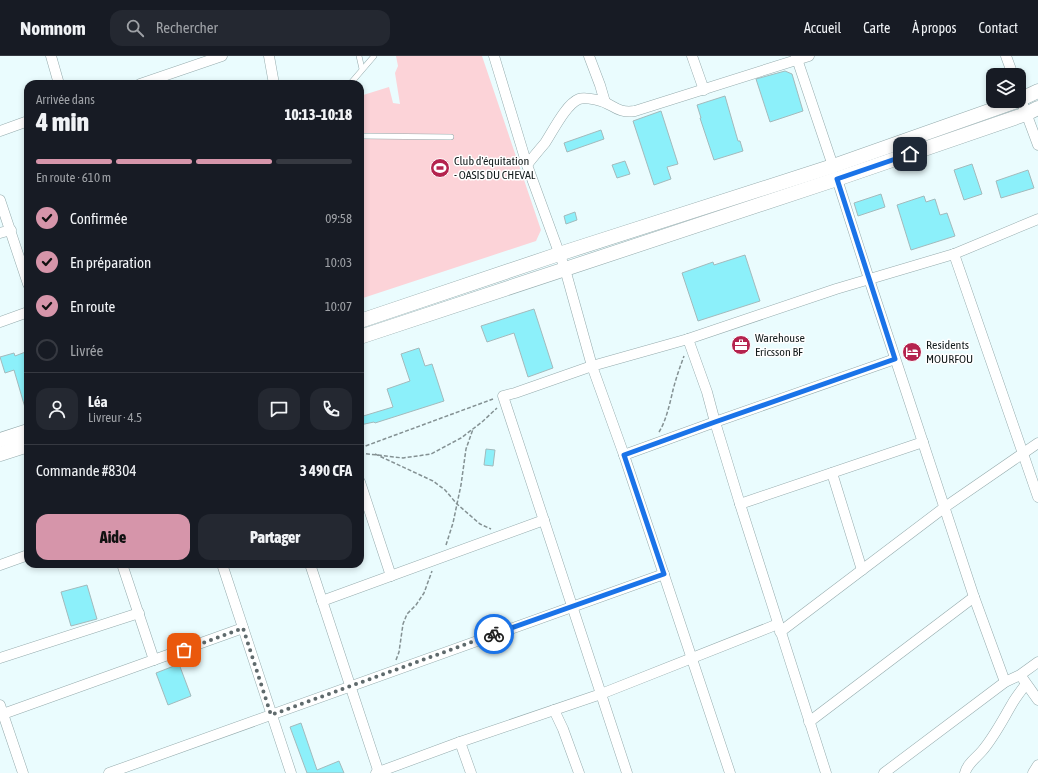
<!DOCTYPE html>
<html lang="fr">
<meta charset="utf-8">
<style>
:root{--surface:#171b24;--page:#242831;--text:#f1f3f6;--muted:#9ea1a6;--line:#363941;--accent:#d695aa}
body{margin:0;font-family:"Asap Condensed",sans-serif;background:var(--page);color:var(--text);height:100vh;display:flex;flex-direction:column;font-size:15px;white-space:nowrap}
*{box-sizing:border-box;margin:0}
p{font-size:13px;color:var(--muted)}
.icon{flex:none;width:22px;height:22px;fill:none;stroke:currentColor;stroke-width:2;stroke-linecap:round;stroke-linejoin:round}
.map{position:relative;flex:1;overflow:hidden}
.drawer{position:absolute;left:24px;top:24px;width:340px;height:488px;display:flex;flex-direction:column;background:var(--surface);border-radius:12px;box-shadow:0 2px 6px #0003}
.drawer>*{flex:none}
.tools{position:absolute;left:986px;top:12px;display:grid;gap:8px}
.tools a{display:grid;place-items:center;width:40px;height:40px;border-radius:8px;background:var(--surface);box-shadow:0 2px 6px #0003;font-size:20px}
.pin{position:absolute;display:grid;place-items:center;width:34px;height:34px;color:#fff;margin:-17px;border-radius:8px;box-shadow:0 2px 6px #0006}
.courier{position:absolute;display:grid;place-items:center;width:40px;height:40px;margin:-20px;border:3px solid #1a73e8;border-radius:50%;background:#fff;color:#222;box-shadow:0 1px 5px #0007}
.head em{font-style:normal;font-weight:800}
.head div{display:flex;flex-direction:column-reverse}
.head{display:flex;align-items:center;justify-content:space-between;height:68px;padding:0 12px}
h1{font-size:26px;font-weight:800;line-height:30px}
.bar{display:grid;grid-template-columns:repeat(4,1fr);gap:6px 4px;align-content:center;height:48px;padding:0 12px}
.bar i{height:5px;border-radius:3px;background:var(--line)}
.bar .on{background:var(--accent)}
.bar p{grid-column:span 4}
.line{display:flex;align-items:center;gap:10px;padding:0 12px;border-top:1px solid var(--line)}
.line div{flex:1}
.round{display:grid;place-items:center;flex:none;width:42px;height:42px;border-radius:12px;background:var(--page)}
ol{padding:0 12px;list-style:none}
li{display:flex;align-items:center;gap:12px;height:44px}
li p{margin-inline-start:auto}
li .icon{padding:4px;border-radius:50%;background:var(--accent);color:#111;stroke-width:4}
li:last-child{color:var(--muted)}
li i{width:22px;height:22px;border:2px solid var(--line);border-radius:50%}
.primary-button{display:flex;gap:8px;margin-top:auto;padding:8px 12px}
.primary-button a{flex:1;height:46px;border-radius:12px;background:var(--accent);color:#111;font-size:16px;font-weight:800;line-height:46px;text-align:center}
.primary-button a+a{background:var(--page);color:var(--text)}
header{display:flex;align-items:center;gap:24px;box-sizing:border-box;height:56px;padding:0 20px;background:var(--surface);border-bottom:1px solid var(--line)}
header strong{font-size:19px}
nav{display:flex;gap:22px;margin-inline-start:auto;font-size:14px}
.search{width:280px;height:36px;background:var(--page);display:flex;align-items:center;gap:10px;box-sizing:border-box;padding:0 14px;border-radius:12px;color:var(--muted);font-size:15px}
.map>svg:first-child{display:block}
</style>
<header>
<strong>Nomnom</strong>
<div class="search"><svg class="icon" aria-label="search" viewBox="0 0 24 24"><circle cx="10" cy="10" r="6"/><path d="M15 15l6 6"/></svg>Rechercher</div>
<nav><a>Accueil</a><a>Carte</a><a>À propos</a><a>Contact</a></nav>
</header>
<div class="map">
<svg width="1038" height="717" viewBox="0 0 1038 717">
<rect width="100%" height="100%" fill="#eafcfe"/>
<path fill="#fcd3d8" d="M396 0H482L541 174 536 185 360 243V40L389 31 393 47 400 48 395 17 398 10Z"/>
<g fill="#8cf0fa" stroke="#a3babc">
<path d="M785 15 792 18 803 55 770 66 756 23Z"/>
<path d="M725 40 738 85H740L743 95 714 104 700 62H701L697 49Z"/>
<path d="M661 55 678 108 667 111 671 123 654 129 633 65Z"/>
<path d="M601 74 604 83 567 96 564 87Z"/>
<path d="M625 105 630 118 617 122 612 109Z"/>
<path d="M972 108 982 138 964 144 954 114Z"/>
<path d="M1028 114 1034 132 1001 142 996 125Z"/>
<path d="M881 138 885 151 858 160 854 147Z"/>
<path d="M924 140 926 146 935 143 940 159 947 157 955 180 911 194 897 149Z"/>
<path d="M575 156 577 164 566 168 564 160Z"/>
<path d="M745 199 760 245 698 265 682 217 713 206 714 209Z"/>
<path d="M534 253 553 312 528 321 514 277 487 286 481 270Z"/>
<path d="M419 292 425 310 432 308 444 345 375 367 374 366 360 369V361L393 351 387 333 410 325 401 298Z"/>
<path d="M28 295V354L26 355 14 314 5 317 0 301 14 297 15 300Z"/>
<path d="M486 393 495 394 493 410 484 409Z"/>
<path d="M87 529 97 563 71 570 61 536Z"/>
<path d="M179 608 191 640 168 649 156 617Z"/>
<path d="M301 667 317 714 339 705 344 717H307L290 671Z"/>
</g>
<g fill="none" stroke-linecap="round" stroke-linejoin="round">
<defs>
<g id="lane">
<path d="M359 0 362 13"/>
<path d="M350 28 374 0"/>
<path d="M360 80 451 81"/>
</g>
<g id="street">
<path d="M51 0 59 28"/>
<path d="M269 0 274 28"/>
<path d="M494 0 527 109 565 213 592 310 624 399 730 717"/>
<path d="M589 0 600 29 605 46"/>
<path d="M692 0 704 34"/>
<path d="M796 0 833 110"/>
<path d="M1006 0 1013 19"/>
<path d="M140 28 222 0"/>
<path d="M1019 38 1038 89"/>
<path d="M0 75 28 65"/>
<path d="M527 109C533 101 539 94 545 87 553 75 566 48 579 43 584 41 592 43 597 44 613 47 616 58 635 55L809 0"/>
<path d="M837 123 869 223 974 541 1005 626"/>
<path d="M0 144 28 228"/>
<path d="M0 177 11 174"/>
<path d="M954 198 1038 441"/>
<path d="M0 266 28 256"/>
<path d="M688 283 707 336 715 366 740 448 826 717"/>
<path d="M624 399 715 366 895 303"/>
<path d="M832 417 862 514"/>
<path d="M360 426 391 520"/>
<path d="M740 448 923 386"/>
<path d="M122 508 154 604"/>
<path d="M222 508 291 717"/>
<path d="M310 508 379 717"/>
<path d="M0 509 28 499"/>
<path d="M322 545 544 464"/>
<path d="M780 576 945 451 1038 387"/>
<path d="M0 602 139 557"/>
<path d="M1023 623 1038 644"/>
<path d="M0 649 23 717"/>
<path d="M554 654 563 673 579 717"/>
<path d="M3 658 243 572"/>
<path d="M809 666 974 541"/>
<path d="M460 686 471 717"/>
<path d="M109 717 664 518"/>
<path d="M376 717 460 686 601 638 778 568"/>
<path d="M627 717 503 340 515 337 592 310 688 283 836 233 954 198 1038 163"/>
<path d="M884 717 1005 626 1020 619 1038 606"/>
<path d="M965 717C967 708 976 702 982 695 994 681 1002 665 1012 648 1016 641 1021 635 1026 628"/>
<path d="M1033 717 1038 709"/>
</g>
<g id="secondary">
<path d="M1019 44 1038 35"/>
<path d="M360 265 559 198 833 110 1017 45"/>
<path d="M360 281 837 123 1026 58 1038 52"/>
<path d="M0 384 28 375"/>
<path d="M0 398 28 389"/>
</g>
</defs>
<use href="#lane" stroke="#95abad" stroke-width="6"/>
<use href="#street" stroke="#95abad" stroke-width="11"/>
<use href="#secondary" stroke="#95abad" stroke-width="15"/>
<g stroke="#849193" stroke-width="1.5" stroke-dasharray="4 2" stroke-linecap="butt">
<path d="M659 376C666 365 670 347 673 334 676 322 680 311 684 300"/>
<path d="M360 392 493 343"/>
<path d="M360 397 403 402 431 398 461 382 482 366 497 352"/>
<path d="M375 398 433 425 445 434 457 448 480 468 491 473"/>
<path d="M446 489 453 467 461 429 466 393 473 373"/>
<path d="M396 604 399 596 403 568 407 558 416 549 424 537 432 515"/>
</g>
<use href="#lane" stroke="#fff" stroke-width="5"/>
<use href="#street" stroke="#fff" stroke-width="10"/>
<use href="#secondary" stroke="#fff" stroke-width="14"/>
</g>
<g fill="none" stroke-linecap="round" stroke-linejoin="round">
<path stroke="#5f6a6c" stroke-width="4" stroke-dasharray="0 7.2" d="M184 594 243 572 271 659 494 578"/>
<path stroke="#1a73e8" stroke-width="5" d="M494 578 664 518 624 399 715 366 895 303 837 123 910 98"/>
</g>
<defs>
<symbol id="stadium-disc" viewBox="-11 -11 22 22"><circle r="9.5" fill="#b4234e" stroke="#fff"/><path d="M0-5a6.5 5 0 1 0 0 10a6.5 5 0 1 0 0-10ZM-3.5-1.8h7v3.6h-7Z" fill="#fff"/></symbol>
<symbol id="office-disc" viewBox="-11 -11 22 22"><circle r="9.5" fill="#b4234e" stroke="#fff"/><path d="M-6-3h4V-5.5h4V-3h4V5H-6ZM-1-4.5V-3h2v-1.5ZM-6 0V1H6V0Z" fill="#fff"/></symbol>
<symbol id="hotel-disc" viewBox="-11 -11 22 22"><circle r="9.5" fill="#b4234e" stroke="#fff"/><path d="M-6-4.5h1.5V1H6V5H4.5V3h-9V5H-6ZM-4 0a1.8 1.8 0 1 1 3.6 0ZM.5 0V-2.5h3Q6-2.5 6 0Z" fill="#fff"/></symbol>
</defs>
<g fill-rule="evenodd">
<use href="#stadium-disc" x="429" y="101" width="22" height="22"/>
<use href="#office-disc" x="730" y="278" width="22" height="22"/>
<use href="#hotel-disc" x="901" y="285" width="22" height="22"/>
</g>
<g text-anchor="middle" stroke-width="3" stroke-linejoin="round" paint-order="stroke">
<g font-size="12" fill="#141c1d" stroke="#fff" text-anchor="start">
<text x="454" y="109">Club d'équitation<tspan x="454" dy="14">- OASIS DU CHEVAL</tspan></text>
<text x="755" y="286">Warehouse<tspan x="755" dy="14">Ericsson BF</tspan></text>
<text x="926" y="293">Residents<tspan x="926" dy="14">MOURFOU</tspan></text>
</g>
</g>
</svg>
<div class="tools">
<a><svg class="icon" aria-label="layers" viewBox="0 0 24 24"><path d="M12 4l9 5-9 5-9-5zM3 14l9 5 9-5"/></svg></a>
</div>
<div class="pin" style="left:184px;top:594px;background:#ea580c"><svg class="icon" aria-label="bag" viewBox="0 0 24 24"><path d="M5 8h14l-1 12H6zM9 8a3 3 0 0 1 6 0"/></svg></div>
<div class="pin" style="left:910px;top:98px;background:#1f2937"><svg class="icon" aria-label="home" viewBox="0 0 24 24"><path d="M3 11l9-7 9 7M6 9v11h12V9"/></svg></div>
<div class="courier" style="left:494px;top:578px"><svg class="icon" aria-label="bike" viewBox="0 0 24 24"><circle cx="6" cy="16" r="4"/><circle cx="18" cy="16" r="4"/><path d="M6 16l4-8h5l3 8M10 8l3 8H6M13 5h3"/></svg></div>
<section class="drawer">
<div class="head"><div><h1>4 min</h1><p>Arrivée dans</p></div><em>10:13–10:18</em></div>
<div class="bar"><i class="on"></i><i class="on"></i><i class="on"></i><i></i><p>En route · 610 m</p></div>
<ol>
<li><svg class="icon" aria-label="check" viewBox="0 0 24 24"><path d="M5 12l5 5 9-10"/></svg>Confirmée<p>09:58</p></li>
<li><svg class="icon" aria-label="check" viewBox="0 0 24 24"><path d="M5 12l5 5 9-10"/></svg>En préparation<p>10:03</p></li>
<li><svg class="icon" aria-label="check" viewBox="0 0 24 24"><path d="M5 12l5 5 9-10"/></svg>En route<p>10:07</p></li>
<li><i></i>Livrée</li>
</ol>
<div class="line" style="height:72px"><a class="round"><svg class="icon" aria-label="person" viewBox="0 0 24 24"><circle cx="12" cy="8" r="4"/><path d="M4 21q1-7 8-7t8 7"/></svg></a><div><b>Léa</b><p>Livreur · 4.5</p></div><a class="round"><svg class="icon" aria-label="chat" viewBox="0 0 24 24"><path d="M4 5h16v11H9l-5 4z"/></svg></a><a class="round"><svg class="icon" aria-label="phone" viewBox="0 0 24 24"><path d="M5 4h4l2 5-3 2q2 4 5 5l2-3 5 2v4C11 20 4 13 5 4z"/></svg></a></div>
<div class="line" style="height:52px"><div>Commande #8304</div><b>3 490 CFA</b></div>
<div class="primary-button"><a>Aide</a><a>Partager</a></div>
</section>
</div>
